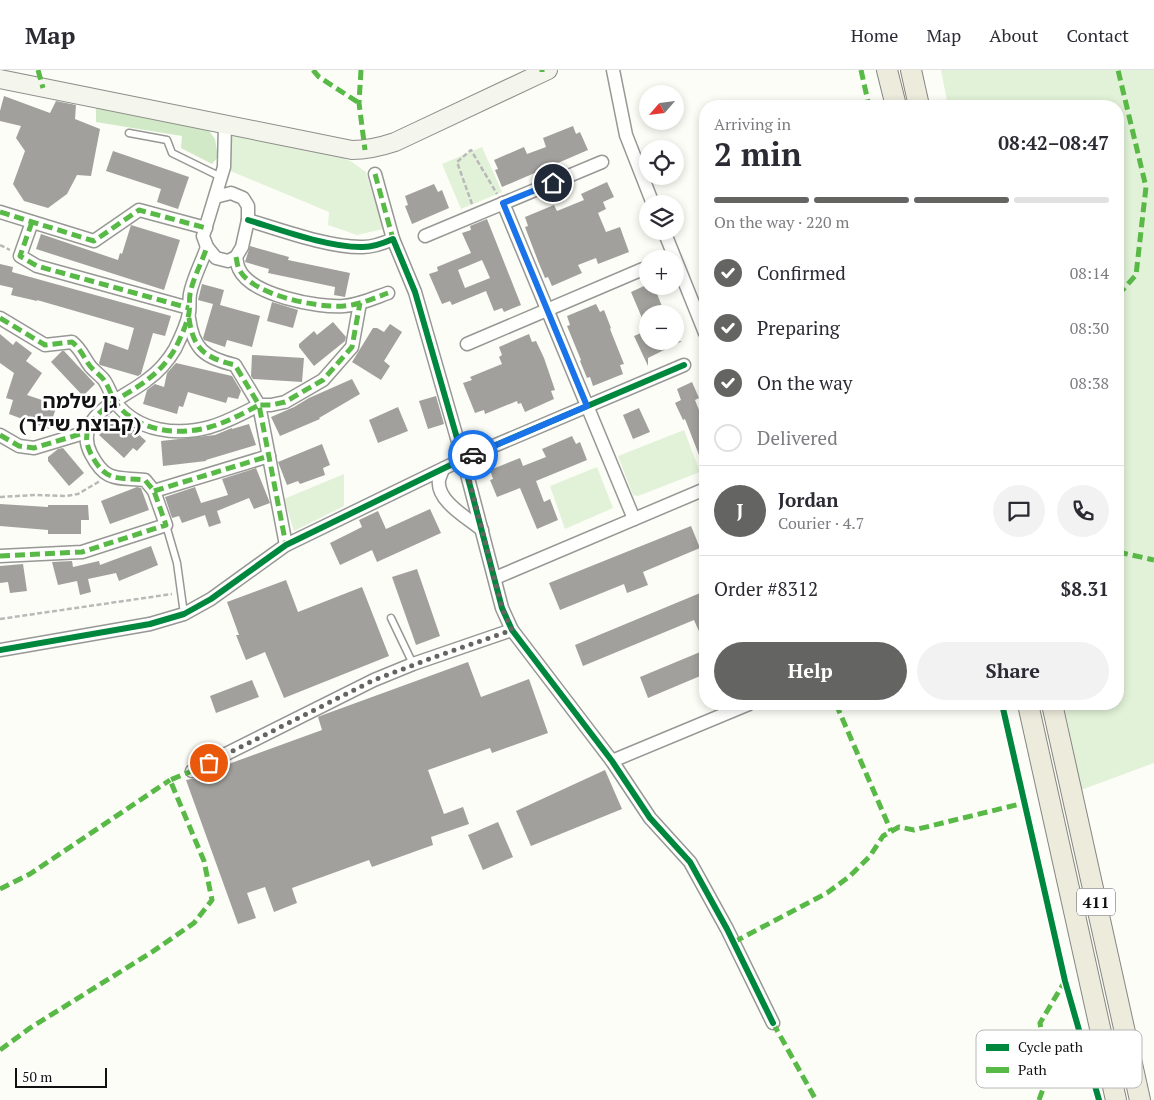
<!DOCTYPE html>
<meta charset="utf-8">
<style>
:root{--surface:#fff;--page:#f2f2f3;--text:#2b2b33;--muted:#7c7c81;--line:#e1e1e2;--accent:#646462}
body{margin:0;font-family:"PT Serif","Noto Sans Hebrew",serif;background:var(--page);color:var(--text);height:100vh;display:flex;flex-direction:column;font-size:19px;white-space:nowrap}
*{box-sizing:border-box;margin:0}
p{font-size:16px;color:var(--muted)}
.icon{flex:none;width:28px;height:28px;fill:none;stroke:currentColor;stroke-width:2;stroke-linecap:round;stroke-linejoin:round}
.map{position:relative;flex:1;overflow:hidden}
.details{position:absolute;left:699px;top:30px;width:425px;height:610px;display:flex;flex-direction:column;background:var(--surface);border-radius:20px;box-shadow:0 2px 8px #0003}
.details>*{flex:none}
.needle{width:32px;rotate:242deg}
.buttons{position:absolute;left:639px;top:15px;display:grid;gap:10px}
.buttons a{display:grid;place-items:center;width:45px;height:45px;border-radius:50%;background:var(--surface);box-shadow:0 2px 8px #0003;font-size:25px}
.scale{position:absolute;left:15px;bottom:12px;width:92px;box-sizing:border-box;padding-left:5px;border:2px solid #111;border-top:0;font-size:14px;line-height:18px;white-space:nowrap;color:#111;-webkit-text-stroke:4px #fff;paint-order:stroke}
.pin{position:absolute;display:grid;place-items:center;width:42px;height:42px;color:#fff;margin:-21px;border:2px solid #fff;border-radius:50%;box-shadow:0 1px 5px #0007}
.courier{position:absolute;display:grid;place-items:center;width:50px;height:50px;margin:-25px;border:4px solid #1a73e8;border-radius:50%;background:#fff;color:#222;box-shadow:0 1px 6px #0007}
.overview em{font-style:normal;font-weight:800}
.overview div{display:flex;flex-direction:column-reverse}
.overview{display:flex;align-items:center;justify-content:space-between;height:85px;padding:0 15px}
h1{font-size:32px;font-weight:800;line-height:38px}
.bar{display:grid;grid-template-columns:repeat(4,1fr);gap:8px 5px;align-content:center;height:60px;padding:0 15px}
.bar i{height:6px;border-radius:4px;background:var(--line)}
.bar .on{background:var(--accent)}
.bar p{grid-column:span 4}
.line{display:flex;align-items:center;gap:12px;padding:0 15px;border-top:1px solid var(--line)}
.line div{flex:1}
.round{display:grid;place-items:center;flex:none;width:52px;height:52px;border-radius:26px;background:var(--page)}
ol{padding:0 15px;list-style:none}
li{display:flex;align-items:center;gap:15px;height:55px}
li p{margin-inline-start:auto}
li .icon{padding:5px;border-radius:50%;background:var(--accent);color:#fff;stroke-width:4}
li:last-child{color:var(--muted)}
li i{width:28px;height:28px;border:2px solid var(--line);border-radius:50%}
.cta{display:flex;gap:10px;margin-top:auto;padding:10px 15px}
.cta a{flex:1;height:58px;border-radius:30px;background:var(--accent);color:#fff;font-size:20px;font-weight:800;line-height:58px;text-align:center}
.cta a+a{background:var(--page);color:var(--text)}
header{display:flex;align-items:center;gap:30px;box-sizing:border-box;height:70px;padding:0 25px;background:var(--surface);border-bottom:1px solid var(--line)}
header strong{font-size:24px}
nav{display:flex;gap:28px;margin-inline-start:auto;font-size:18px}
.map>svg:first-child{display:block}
</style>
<header>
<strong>Map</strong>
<nav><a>Home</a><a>Map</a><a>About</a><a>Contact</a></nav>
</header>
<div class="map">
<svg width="1154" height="1030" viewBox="0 0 1154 1030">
<rect width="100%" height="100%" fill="#fdfdf7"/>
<g fill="#e2f2d8">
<path d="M941 0H1154V693L1081 720 1064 634H1118V36H948Z"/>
<path d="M229 63 339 86 352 92 366 102 383 159 357 165 328 155 329 142 228 100Z"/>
<path d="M482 77 502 122 461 139 442 94Z"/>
<path d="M684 360 700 402 638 426 633 425 618 386Z"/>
<path d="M597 397 613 438 565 459 550 416Z"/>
<path d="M344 404V436L294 461 284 429Z"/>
</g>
<path fill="#d1e9c6" d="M96 35 207 58 215 69 218 87 212 94 181 78 182 66 96 52Z"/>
<g fill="#a1a09c" fill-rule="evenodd">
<path d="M4 26 50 43 56 31 76 35 75 49 100 59 91 106 77 105 67 124 48 138 24 131 13 114 25 81 16 68 21 56 0 51V41Z"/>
<path d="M573 56 576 64 580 62 588 80 502 117 495 100 498 99 494 90 524 77 527 84 546 77 543 68Z"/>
<path d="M113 81 189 107 178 139 157 132 161 119 106 101Z"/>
<path d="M607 112 614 127 603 132 606 139 598 143 606 162 620 157 629 182 598 194 596 188 578 195 582 203 552 216 548 207 545 208 538 191 525 157 528 156 525 147 554 135 557 141 584 130 581 124Z"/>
<path d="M434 114 438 122 442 120 449 138 412 154 405 136 408 135 405 126Z"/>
<path d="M487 149 521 235 504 242 502 238 494 241 486 221 452 235 450 231 442 234 429 204 438 201 437 197 471 183 462 163 471 160 470 156ZM482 190 490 208 465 218 458 200Z"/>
<path d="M131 155 180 170 164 220 36 179 41 164 118 190 120 183 122 184Z"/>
<path d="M250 176 289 187 288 190 350 203 345 227 334 225 335 217 268 203 269 199 245 192Z"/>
<path d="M0 194 13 197 12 202 171 246 165 266 153 263 141 304 138 306 100 295 99 293 105 272 128 280 134 258 37 230V231L11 225 13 218 0 215Z"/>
<path d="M202 214 224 220 220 235 260 246 252 277 227 270 225 277 204 270 203 268 213 234 198 230Z"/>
<path d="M644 216H654L663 239 652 244H648V246L642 248 631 222Z"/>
<path d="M272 232 298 240 293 258 267 251Z"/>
<path d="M596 234 600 242 604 240 611 258 610 259 624 294 620 295 623 304 593 316 590 307 587 308 580 291 581 290 567 256 570 255 567 246Z"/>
<path d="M333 252 346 267 345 271 314 296 299 277V274L314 261 317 265Z"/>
<path d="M390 254 402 262 384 291 390 296 381 310 352 292 373 258H377L384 262Z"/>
<path d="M648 260V271H682L648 288V296L634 266Z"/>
<path d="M0 264 13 275 16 271 32 283 26 291 42 303 27 325 57 335 49 359 9 344 13 330 6 328 14 303 0 293Z"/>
<path d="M529 264 532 272 536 271 544 288 555 320 551 321 554 329 525 342 521 333 518 334 517 331 485 344 484 340 475 343 463 313 472 310 470 307 502 294 499 287 502 285 499 277Z"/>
<path d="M62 281H64L95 314 83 326 51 292Z"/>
<path d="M252 285 304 288 302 312 253 309 251 306Z"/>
<path d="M176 293 232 306 241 321 238 329 228 327 226 333 188 322 183 337 179 336 177 344 143 334 147 320 155 314 164 317 167 303Z"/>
<path d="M352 309 360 324 319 348 320 349 280 366 271 347 294 337 309 328Z"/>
<path d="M692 312 699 328 695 330 705 355 704 398 685 349 683 350 675 333 681 330 677 319Z"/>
<path d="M436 326 444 354 428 359 419 331Z"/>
<path d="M398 337 408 361 378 373 369 350Z"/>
<path d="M639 338 650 362 633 369 623 345Z"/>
<path d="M109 346 123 358 127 354 146 371 137 381 133 378 124 388 99 365 106 358 101 354Z"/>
<path d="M249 354 256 375 206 390V391L163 396 161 371 215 365 232 358V359Z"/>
<path d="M572 366 576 374 580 372 587 390 536 411 544 432 550 429 558 450 537 459 520 418 497 427 490 410 493 409 490 400 520 388 523 396 546 387 542 379Z"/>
<path d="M322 374 330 395 323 398 325 405 300 414 298 411 287 415 278 392Z"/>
<path d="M63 378 84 403 69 416 48 391V387L58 379Z"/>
<path d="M256 398 270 433 254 439 249 428 217 441 221 453 209 457 205 445 182 453 179 446 172 448 165 427 195 417 201 433 228 425 222 409Z"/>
<path d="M137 417 141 418 149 440 110 454 101 431Z"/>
<path d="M0 434 48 437V435H88L89 450H81V464H48V460L0 456Z"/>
<path d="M430 439 441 463 377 492 372 480 340 495 330 473 362 457 359 450 378 441 386 459Z"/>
<path d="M691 456 700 478 643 502 648 515 627 523 624 514 560 540 549 513Z"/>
<path d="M151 476 158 495 119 511 116 503 88 509 91 522 80 525 77 511 58 515 52 492 72 491 73 497 99 491 100 495Z"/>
<path d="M23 494 27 521 10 523 8 512 0 513V496Z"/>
<path d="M417 499 440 566 416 575 392 507Z"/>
<path d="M286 510 298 542 362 517 389 586 284 628 265 582 246 590 236 565H239L227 532Z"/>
<path d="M705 521V575L694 550 583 596 575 575Z"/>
<path d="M705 580V604L648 628 640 607Z"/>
<path d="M468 592 481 627 529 609 548 663 492 683 490 678 428 700 444 744 463 737 469 754 431 767 433 775 372 797 369 790 292 818 297 833 274 842 265 817 247 823 256 848 238 854 186 710 196 708 212 700 322 660 318 647 320 646Z"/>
<path d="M252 610 259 627 216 643 210 626Z"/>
<path d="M605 700 622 739 531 776 516 741Z"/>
<path d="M498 752 513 787 483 800 468 765Z"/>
</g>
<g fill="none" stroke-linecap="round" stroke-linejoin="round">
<defs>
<g id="lane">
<path d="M129 63 167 70 172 83 221 107"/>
<path d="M166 455 177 493 184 544"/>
<path d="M391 548 413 594"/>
</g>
<g id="street">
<path d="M613 0 626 65 653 134"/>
<path d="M375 104 393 169"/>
<path d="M215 127 231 123 243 128 248 136V150L242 177 236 187 228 191 216 188 207 177 203 166 224 97 225 55"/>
<path d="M503 133 634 449"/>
<path d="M0 142 94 171 139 140 206 158"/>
<path d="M248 150C281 160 330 178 363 177 373 177 384 173 393 169L415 222 463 389 502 538 512 560 612 691 650 748 690 792 727 859 773 953"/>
<path d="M32 152 20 186 37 196 189 238"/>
<path d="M664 161 705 263"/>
<path d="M425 166 602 92"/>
<path d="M236 187C237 191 237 195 239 199 251 225 317 238 344 236 359 235 374 228 388 223"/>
<path d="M0 248 45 275 72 272C81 279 84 288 90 296 94 301 100 305 104 310 109 317 111 326 116 333 138 362 178 366 210 357 227 352 244 343 259 335L286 475"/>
<path d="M189 248C193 279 205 288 235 295L259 335H271L285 332 323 310 352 277 360 233"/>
<path d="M467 274 643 199"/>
<path d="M0 365 19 376 34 378 87 362"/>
<path d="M443 399C442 402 440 406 439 410 436 431 468 448 482 460"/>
<path d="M154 421 269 386"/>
<path d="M0 486 82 482 166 455 154 421 145 410C117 407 106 413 91 384 71 346 125 328 147 310 158 302 168 291 175 279 180 269 187 254 189 243 190 237 189 230 190 224 193 208 202 192 207 177"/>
<path d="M495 508 705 419"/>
<path d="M0 580 150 554 184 544 211 529 286 475 463 389 684 295"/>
<path d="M612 691 749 634"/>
<path d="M192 701 374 610 413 594 512 560"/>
</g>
<path id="secondary" d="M0 9 352 80C368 80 380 77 395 72L548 0"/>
<g id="primary">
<path d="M887 0 896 36"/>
<path d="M911 0 919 36"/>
<path d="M1028 634 1116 1030"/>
<path d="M1052 634 1140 1030"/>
</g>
</defs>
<use href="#lane" stroke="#979795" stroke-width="9"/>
<use href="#street" stroke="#979795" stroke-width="15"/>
<use href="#secondary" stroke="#8e8e8b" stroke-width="20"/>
<use href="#primary" stroke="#858582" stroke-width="22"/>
<g stroke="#b9b9b8" stroke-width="2.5" stroke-dasharray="5 2.5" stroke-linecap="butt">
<path d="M472 134 457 92 471 80 497 124"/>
<path d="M0 175 10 180"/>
<path d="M0 427 35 425 66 426 78 424 100 411"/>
<path d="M0 549 172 524"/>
</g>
<use href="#lane" stroke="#fffffe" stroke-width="6"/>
<use href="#street" stroke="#fffffe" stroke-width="12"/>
<use href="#secondary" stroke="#f4f5ec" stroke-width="18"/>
<use href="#primary" stroke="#ecebdc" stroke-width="20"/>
<g stroke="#58b947" stroke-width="5" stroke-dasharray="10 5" stroke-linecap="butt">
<path d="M38 0 43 18"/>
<path d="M313 0 319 7 359 33"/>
<path d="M361 0 359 33 365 80"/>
<path d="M542 0V2"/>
<path d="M861 0 869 36"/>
<path d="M375 104 393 169"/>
<path d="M0 142 94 171 139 140 206 158"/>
<path d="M32 152 20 186 37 196 189 238"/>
<path d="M236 187C237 191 237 195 239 199 251 225 317 238 344 236 359 235 374 228 388 223"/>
<path d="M1118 225 1136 205 1146 117 1118 0"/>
<path d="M0 248 45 275 72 272C81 279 84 288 90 296 94 301 100 305 104 310 109 317 111 326 116 333 138 362 178 366 210 357 227 352 244 343 259 335L286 475"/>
<path d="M189 248C193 279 205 288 235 295L259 335H271L285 332 323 310 352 277 360 233"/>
<path d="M0 365 19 376 34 378 87 362"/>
<path d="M154 421 269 386"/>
<path d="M1118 482 1154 490"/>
<path d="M0 486 82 482 166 455 154 421 145 410C117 407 106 413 91 384 71 346 125 328 147 310 158 302 168 291 175 279 180 269 187 254 189 243 190 237 189 230 190 224 193 208 202 192 207 177"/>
<path d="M836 634 891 761"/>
<path d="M0 819 30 804 170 710"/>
<path d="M734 872 827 823 850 806 870 786 883 766 899 757 914 760 1024 733"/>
<path d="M773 953 816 1030"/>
<path d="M0 980 30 958 152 882 194 853 212 830 204 791 170 710 192 701"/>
<path d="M1039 1030 1048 1005 1040 953 1065 911"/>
</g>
<defs>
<g id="cycleway">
<path d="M248 150C281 160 330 178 363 177 373 177 384 173 393 169L415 222 463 389 502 538 512 560 612 691 650 748 690 792 727 859 773 953"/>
<path d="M0 580 150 554 184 544 211 529 286 475 463 389 684 295"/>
<path d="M1002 634 1065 911 1099 1030"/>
</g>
</defs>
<use href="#cycleway" stroke="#fff" stroke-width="9"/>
<use href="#cycleway" stroke="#00873e" stroke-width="6"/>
</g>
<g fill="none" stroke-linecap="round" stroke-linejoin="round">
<path stroke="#646462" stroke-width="5" stroke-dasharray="0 9" d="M209 693 374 610 432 588 512 560 502 538 464 389 473 385"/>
<path stroke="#1a73e8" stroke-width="6" d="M473 385 587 336 503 133 553 113"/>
</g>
<g text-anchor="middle" stroke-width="5" stroke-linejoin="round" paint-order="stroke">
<rect fill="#fff" stroke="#585858" stroke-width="1" x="1077" y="818.5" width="38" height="27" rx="4"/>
<g font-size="16" font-weight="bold" fill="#111">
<text x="1096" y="838">411</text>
</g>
<g font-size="20" font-weight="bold" fill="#111" stroke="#fff">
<text x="80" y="338">גן שלמה<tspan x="80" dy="23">(קבוצת שילר)</tspan></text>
</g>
</g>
<rect x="976" y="960" width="166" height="58" rx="8" fill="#fff" stroke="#b8b8b8" stroke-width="1"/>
<rect x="986" y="974" width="23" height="7" fill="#00873e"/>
<rect x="986" y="997" width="23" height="6" fill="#58b947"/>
<g font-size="14" fill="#111">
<text x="1018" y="982">Cycle path</text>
<text x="1018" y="1005">Path</text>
</g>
</svg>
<div class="buttons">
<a><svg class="needle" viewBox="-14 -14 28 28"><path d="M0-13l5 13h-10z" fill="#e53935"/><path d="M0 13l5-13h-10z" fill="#7c7c81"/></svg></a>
<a><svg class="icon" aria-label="locate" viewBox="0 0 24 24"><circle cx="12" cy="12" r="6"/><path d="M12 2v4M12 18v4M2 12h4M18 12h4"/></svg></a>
<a><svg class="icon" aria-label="layers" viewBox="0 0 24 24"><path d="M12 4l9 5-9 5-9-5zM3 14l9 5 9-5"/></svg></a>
<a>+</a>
<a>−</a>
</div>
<div class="scale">50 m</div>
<div class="pin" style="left:209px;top:693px;background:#ea580c"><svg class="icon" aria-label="bag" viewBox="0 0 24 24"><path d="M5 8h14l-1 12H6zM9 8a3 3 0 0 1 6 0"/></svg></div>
<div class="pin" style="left:553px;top:113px;background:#1f2937"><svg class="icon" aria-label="home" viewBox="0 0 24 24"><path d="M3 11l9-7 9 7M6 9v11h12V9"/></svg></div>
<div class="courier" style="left:473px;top:385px"><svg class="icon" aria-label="car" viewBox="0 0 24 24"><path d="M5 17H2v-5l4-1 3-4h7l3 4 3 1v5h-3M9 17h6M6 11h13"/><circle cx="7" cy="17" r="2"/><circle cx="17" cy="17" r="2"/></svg></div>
<section class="details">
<div class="overview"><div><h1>2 min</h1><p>Arriving in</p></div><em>08:42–08:47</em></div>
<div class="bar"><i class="on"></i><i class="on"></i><i class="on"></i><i></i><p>On the way · 220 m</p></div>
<ol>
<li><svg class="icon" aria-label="check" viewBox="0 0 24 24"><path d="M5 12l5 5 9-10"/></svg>Confirmed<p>08:14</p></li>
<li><svg class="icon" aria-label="check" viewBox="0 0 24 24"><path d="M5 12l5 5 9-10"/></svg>Preparing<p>08:30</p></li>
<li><svg class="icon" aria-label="check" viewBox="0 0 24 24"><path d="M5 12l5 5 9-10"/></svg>On the way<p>08:38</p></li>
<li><i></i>Delivered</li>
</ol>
<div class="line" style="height:90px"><b class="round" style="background:var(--accent);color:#fff">J</b><div><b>Jordan</b><p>Courier · 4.7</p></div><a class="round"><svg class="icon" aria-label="chat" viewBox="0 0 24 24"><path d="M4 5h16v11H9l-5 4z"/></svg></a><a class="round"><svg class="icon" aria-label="phone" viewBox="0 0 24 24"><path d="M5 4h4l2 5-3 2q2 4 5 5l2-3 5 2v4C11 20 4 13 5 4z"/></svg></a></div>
<div class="line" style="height:65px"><div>Order #8312</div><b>$8.31</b></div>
<div class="cta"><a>Help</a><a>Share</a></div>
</section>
</div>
